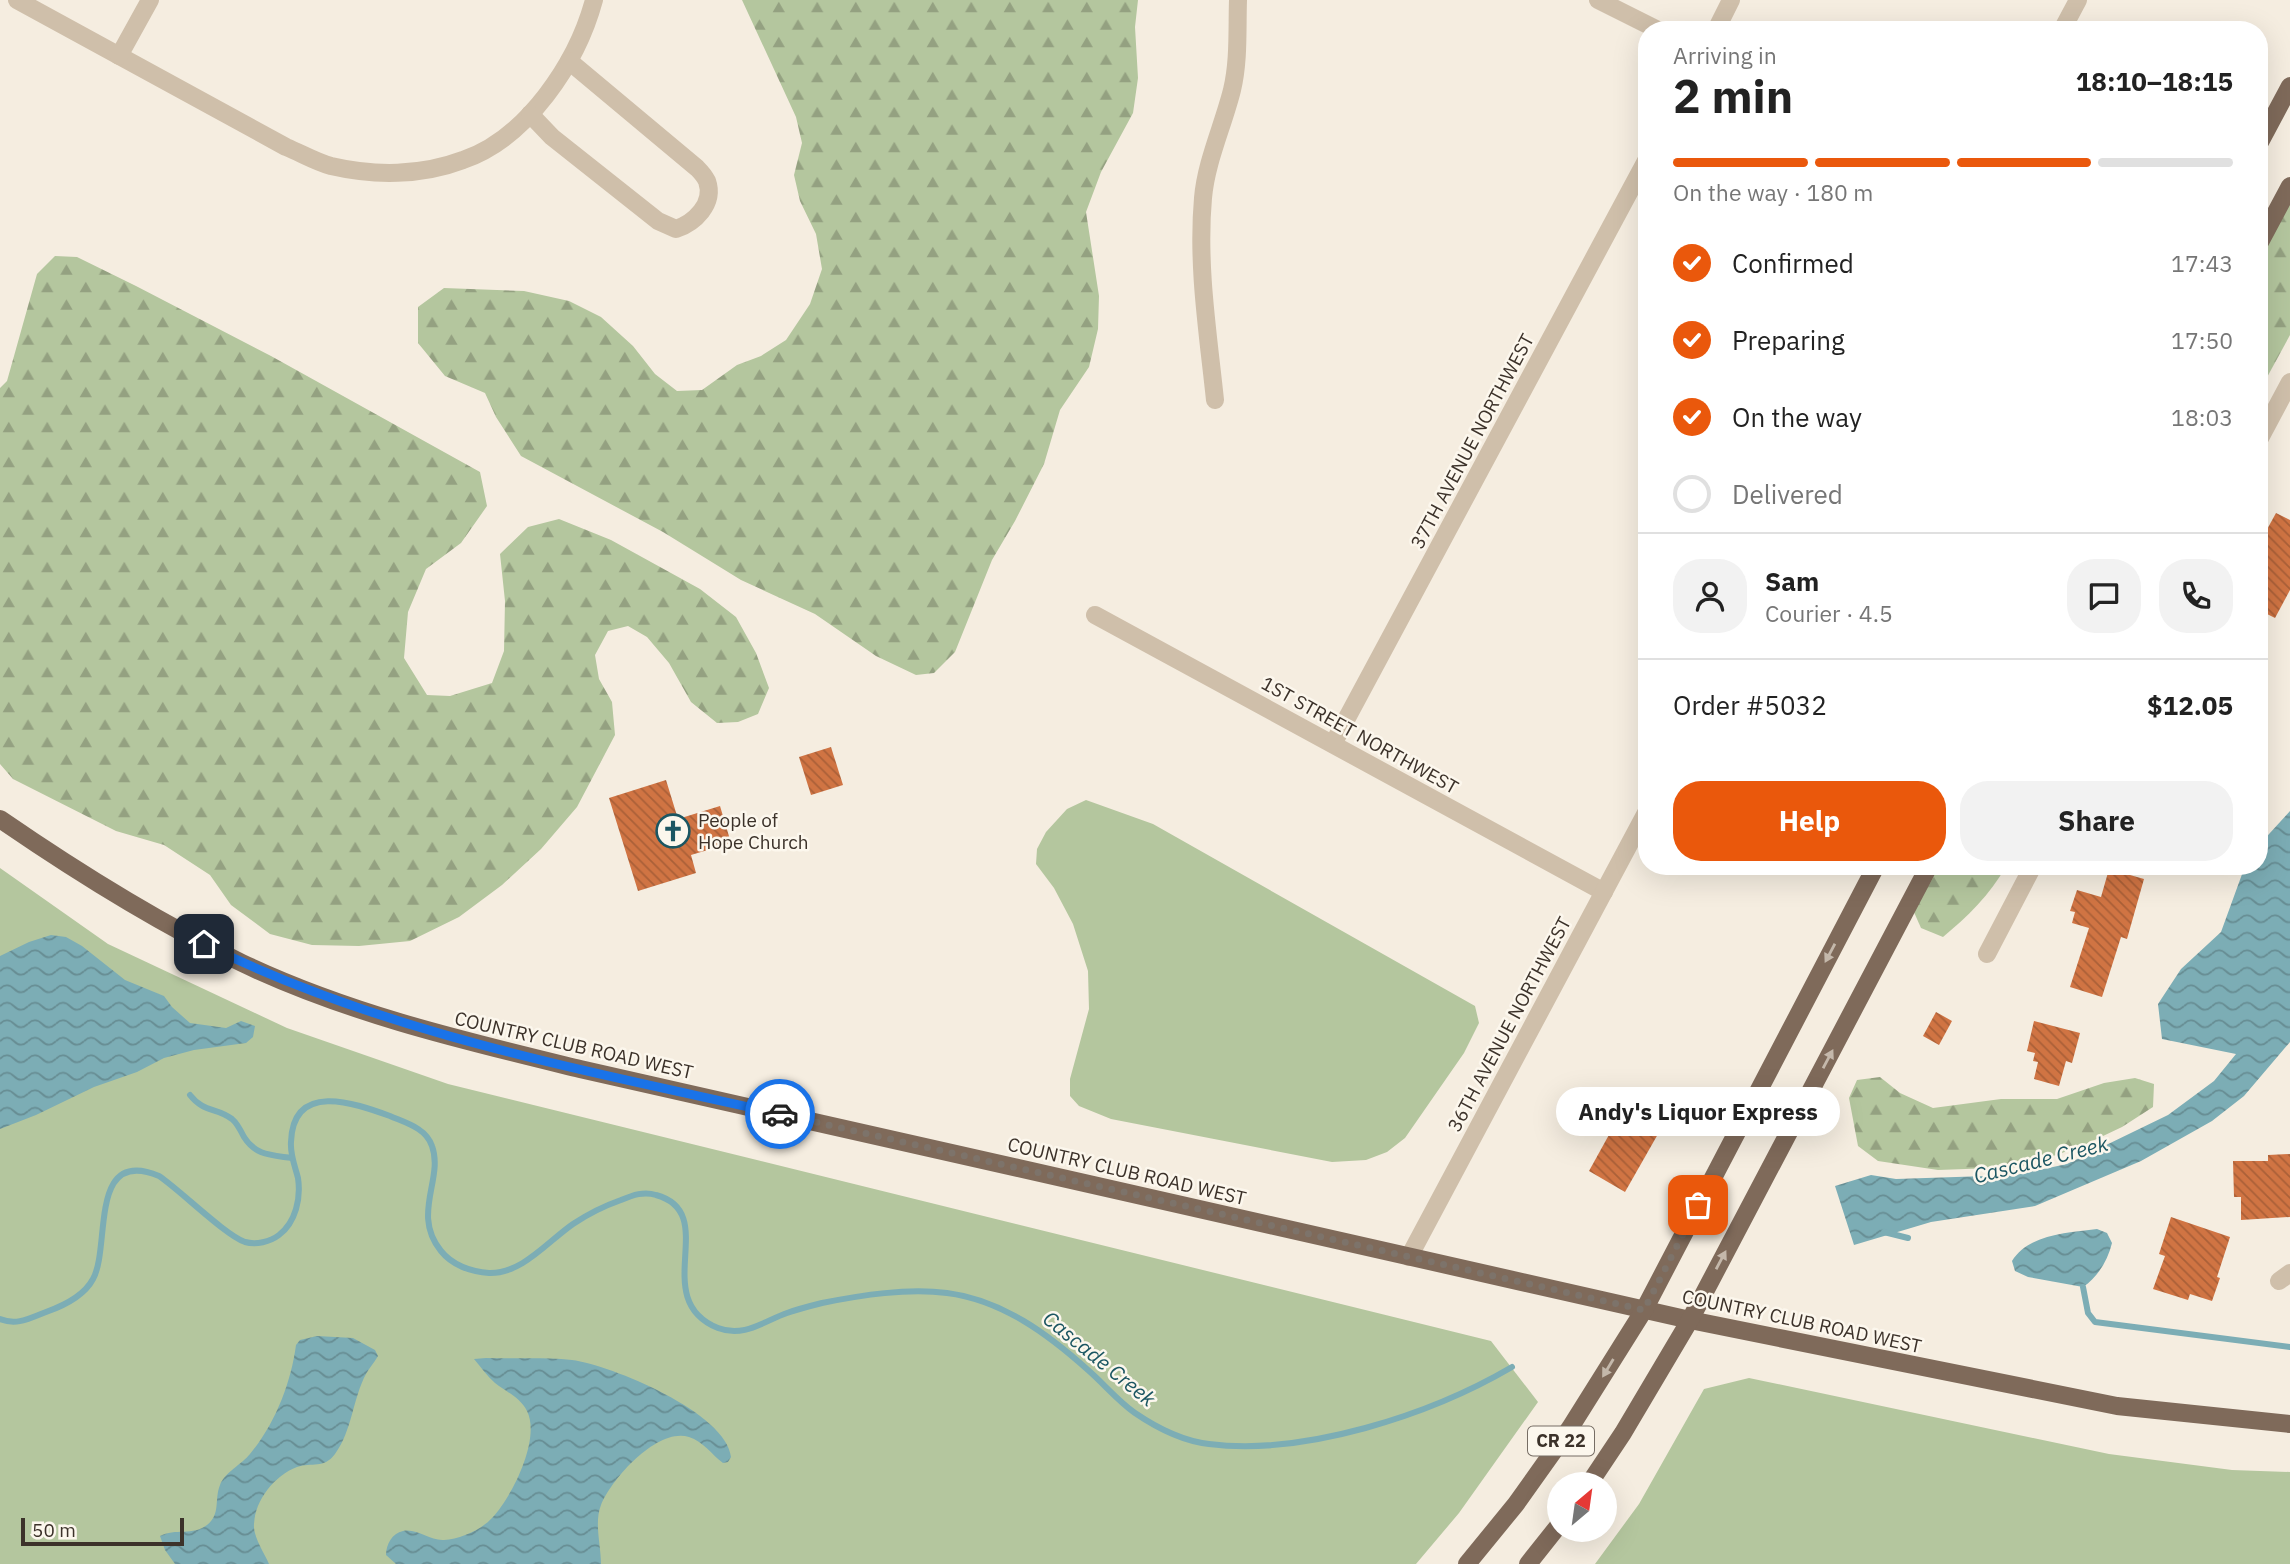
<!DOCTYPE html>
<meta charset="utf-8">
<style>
:root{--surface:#fff;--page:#f2f2f2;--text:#222;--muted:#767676;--line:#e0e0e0;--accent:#ea580c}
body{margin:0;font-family:"IBM Plex Sans",sans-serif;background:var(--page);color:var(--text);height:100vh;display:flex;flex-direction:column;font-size:26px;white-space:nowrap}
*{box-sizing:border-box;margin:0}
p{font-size:23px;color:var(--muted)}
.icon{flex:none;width:38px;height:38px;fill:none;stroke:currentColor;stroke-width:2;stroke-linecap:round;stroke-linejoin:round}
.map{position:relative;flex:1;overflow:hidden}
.sheet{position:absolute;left:1638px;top:21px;width:630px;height:854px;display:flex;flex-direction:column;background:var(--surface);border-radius:28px;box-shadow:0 7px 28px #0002}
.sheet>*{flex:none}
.needle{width:46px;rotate:29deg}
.buttons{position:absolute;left:1547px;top:1472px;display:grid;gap:14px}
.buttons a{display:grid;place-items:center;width:70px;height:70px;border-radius:50%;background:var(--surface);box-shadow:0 7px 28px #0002;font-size:35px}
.scale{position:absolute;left:21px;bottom:18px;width:163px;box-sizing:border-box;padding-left:7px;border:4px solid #3c322a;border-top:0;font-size:19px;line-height:24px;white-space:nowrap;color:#3c322a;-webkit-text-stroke:5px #fcf7ed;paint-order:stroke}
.pin{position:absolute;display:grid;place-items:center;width:60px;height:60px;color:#fff;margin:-30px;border-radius:14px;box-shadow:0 4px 10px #0006}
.courier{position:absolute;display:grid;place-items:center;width:70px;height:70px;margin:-35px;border:5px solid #1a73e8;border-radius:50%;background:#fff;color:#222;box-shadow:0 2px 9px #0007}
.bubble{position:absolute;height:49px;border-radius:24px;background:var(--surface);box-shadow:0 7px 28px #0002;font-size:23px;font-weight:700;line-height:49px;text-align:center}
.head em{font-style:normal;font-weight:700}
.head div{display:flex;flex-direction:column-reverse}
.head{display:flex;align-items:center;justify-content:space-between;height:119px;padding:0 35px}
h1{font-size:46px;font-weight:700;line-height:52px}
.bar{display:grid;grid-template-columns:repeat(4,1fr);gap:10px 7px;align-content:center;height:84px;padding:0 35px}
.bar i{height:9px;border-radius:5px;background:var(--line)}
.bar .on{background:var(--accent)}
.bar p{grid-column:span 4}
.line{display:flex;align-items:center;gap:18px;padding:0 35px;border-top:2px solid var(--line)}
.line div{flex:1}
.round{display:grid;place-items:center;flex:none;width:74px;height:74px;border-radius:28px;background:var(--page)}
ol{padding:0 35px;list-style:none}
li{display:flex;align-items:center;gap:21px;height:77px}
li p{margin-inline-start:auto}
li .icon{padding:7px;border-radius:50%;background:var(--accent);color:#fff;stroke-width:4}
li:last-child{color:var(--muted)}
li i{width:38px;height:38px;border:4px solid var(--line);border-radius:50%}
.button{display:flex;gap:14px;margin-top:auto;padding:14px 35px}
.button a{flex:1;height:80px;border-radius:28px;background:var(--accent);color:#fff;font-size:28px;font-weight:700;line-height:80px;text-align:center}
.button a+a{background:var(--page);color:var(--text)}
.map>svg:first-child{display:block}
</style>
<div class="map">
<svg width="2290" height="1564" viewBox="0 0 2290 1564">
<defs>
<pattern id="forest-firs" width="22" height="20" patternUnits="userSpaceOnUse" patternTransform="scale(1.75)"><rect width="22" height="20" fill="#b4c69e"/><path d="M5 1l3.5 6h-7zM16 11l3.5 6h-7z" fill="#94a181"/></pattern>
<pattern id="water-waves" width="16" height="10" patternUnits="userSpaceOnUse" patternTransform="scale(1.75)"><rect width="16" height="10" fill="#7cadb5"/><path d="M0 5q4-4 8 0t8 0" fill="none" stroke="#678d93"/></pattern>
<pattern id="building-back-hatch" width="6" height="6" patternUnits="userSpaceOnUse" patternTransform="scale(1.75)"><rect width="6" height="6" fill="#d07443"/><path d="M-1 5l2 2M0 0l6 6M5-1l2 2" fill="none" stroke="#aa6038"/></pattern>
</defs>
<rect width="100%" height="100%" fill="#f5ede0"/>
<g fill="#b4c69e">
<path d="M1086 800 1153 824 1475 1006 1479 1023 1464 1053 1405 1138 1387 1152 1366 1160 1332 1162 1111 1119 1079 1106 1070 1096V1079L1089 1009 1088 971 1073 924 1054 888 1036 864 1037 849 1046 832 1067 809Z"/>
<path d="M0 868 108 944 287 1028 448 1084 1491 1341 1538 1402 1459 1513 1416 1564H0Z"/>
<path d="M1749 1378 2109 1454 2232 1470 2290 1472V1564H1595L1639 1504 1704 1389Z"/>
</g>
<g fill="url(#forest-firs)">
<path d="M742 0H1138L1135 27 1138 78 1133 113 1101 172 1086 212 1099 296 1098 329 1089 367 1060 410 1044 464 1015 521 992 560 955 652 934 673 916 675 876 656 815 614 741 580 663 532 521 456 496 417 485 393 445 376 418 343V307L444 288 524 291 569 301 601 317 633 346 655 374 677 391 702 390 737 365 761 356 786 340 810 304 822 269 816 234 800 201 794 175 802 143 796 117Z"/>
<path d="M2290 197V335L2259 392V248Z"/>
<path d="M55 256 77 257 136 286 271 356 480 472 487 506 461 543 426 569 408 612 404 658 427 695 450 696 492 683 504 651 505 601 500 554 528 527 559 519 611 540 700 589 736 617 756 653 769 688 758 714 738 722 717 723 691 702 669 663 647 637 628 626 608 631 595 655 599 679 612 702 615 735 577 807 541 849 502 885 459 917 410 941 359 946 312 945 270 934 231 905 210 875 164 845 116 831 13 779 0 764V388L7 381 37 274Z"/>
<path d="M1930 866H2006C1991 894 1967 917 1943 937L1921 928 1913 910Z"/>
<path d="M1880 1077 1900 1093 1933 1108 2001 1099H2057L2104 1083 2135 1078 2154 1084 2153 1107 2122 1127 2082 1146 2021 1167 1938 1170 1878 1161 1858 1146 1849 1098 1857 1080Z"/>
</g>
<g fill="url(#water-waves)">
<path d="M2290 811V1042L2244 1096 2212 1121 2141 1161 2035 1206 1931 1222 1854 1245 1835 1186 1871 1175 1896 1179 2016 1175 2067 1164 2168 1115 2214 1081 2236 1054 2162 1039 2158 1004 2181 969 2221 932 2245 866H2259V845Z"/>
<path d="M51 935 66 937 82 946 125 980 164 996 172 1007 190 1023 226 1028 241 1021 255 1026 253 1037 246 1043 194 1050 164 1058 137 1072 94 1087 36 1115 0 1129V956L29 942Z"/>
<path d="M2097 1229 2107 1233 2112 1243C2108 1260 2098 1277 2083 1287L2028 1277 2015 1271 2012 1261C2029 1234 2067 1233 2097 1229Z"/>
<path d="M317 1336 353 1338 375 1350 378 1356C374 1363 369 1368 366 1374 353 1398 352 1431 335 1454 324 1469 312 1462 297 1467 275 1475 255 1500 254 1524 253 1537 264 1552 269 1564H175L165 1550 160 1536C175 1528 193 1536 207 1525 221 1514 214 1500 220 1485 224 1473 242 1464 250 1454 275 1424 291 1383 296 1345L300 1340Z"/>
<path d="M486 1358C514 1359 544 1357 572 1360 611 1365 727 1413 731 1457L728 1462 723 1463C712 1455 703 1441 689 1437 658 1427 612 1478 601 1505 594 1523 601 1545 601 1564H396L386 1555C386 1545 392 1533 403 1531 417 1528 430 1541 444 1540 460 1539 481 1530 492 1518 512 1497 541 1439 527 1411 520 1397 506 1392 495 1383 487 1376 481 1367 474 1359Z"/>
</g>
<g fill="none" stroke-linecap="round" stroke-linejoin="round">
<g stroke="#7cadb5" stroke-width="6">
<path d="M190 1095C204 1113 216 1107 232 1119 237 1123 241 1131 244 1137 256 1156 271 1155 292 1158"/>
<path d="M1884 1232 1908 1238"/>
<path d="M2083 1287 2088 1313 2095 1322 2290 1347"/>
<path d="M0 1319C17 1326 30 1318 46 1312 63 1306 84 1296 93 1279 111 1247 88 1146 159 1176 180 1190 225 1235 245 1242 256 1245 270 1242 279 1235 296 1222 301 1198 298 1178 295 1166 290 1155 291 1142 293 1081 354 1103 390 1116 406 1123 426 1128 432 1146 444 1179 411 1214 441 1251 452 1265 471 1272 489 1273 522 1274 547 1242 573 1224 588 1214 604 1206 621 1200 633 1195 644 1191 656 1195 722 1213 647 1299 718 1328 744 1338 764 1321 787 1313 798 1309 810 1306 822 1303 862 1295 907 1288 947 1293 1002 1300 1048 1334 1088 1370 1104 1384 1118 1401 1135 1413 1157 1428 1183 1441 1209 1444 1304 1456 1430 1415 1512 1367"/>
</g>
</g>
<g fill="url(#building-back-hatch)">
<path d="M2276 513 2290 520V590L2275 618 2259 610V544Z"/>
<path d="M831 747 843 785 811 795 799 757Z"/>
<path d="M666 780 678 819 720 806 731 843 691 855 696 873 638 891 609 798Z"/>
<path d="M2109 869 2144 879 2127 939 2121 937 2102 997 2070 987 2089 928 2072 923 2075 912 2070 911 2077 890 2101 897Z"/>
<path d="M1936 1012 1952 1021 1939 1045 1923 1036Z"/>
<path d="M2034 1021 2080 1033 2072 1063 2066 1061 2059 1086 2034 1079 2038 1062 2033 1061 2035 1053 2027 1051Z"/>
<path d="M1621 1113 1658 1134 1625 1192 1589 1171Z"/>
<path d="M2290 1154V1217L2241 1220V1197H2234L2233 1161H2268V1155Z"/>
<path d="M2171 1217 2230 1237 2217 1277 2220 1278 2212 1301 2190 1294 2188 1300 2153 1289 2165 1256 2159 1254Z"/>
</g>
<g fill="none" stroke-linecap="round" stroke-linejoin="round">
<g stroke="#cfbfaa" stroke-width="18">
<path d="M17 0 286 147C301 153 316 162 331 166 374 176 421 176 463 160 527 138 577 63 594 0"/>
<path d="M1598 0 1658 30"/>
<path d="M1716 30 1731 0"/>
<path d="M2062 30 2078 0"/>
<path d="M119 56 150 0"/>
<path d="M530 114 552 137 658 221 676 229C694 223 715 204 707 181 705 177 700 171 697 168L569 61"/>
<path d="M1215 400C1208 333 1197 265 1203 198 1206 162 1223 126 1232 90 1239 61 1237 30 1238 0"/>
<path d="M2259 440 2290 382"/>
<path d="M1095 615 1604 892"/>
<path d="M1333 744 1647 159"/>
<path d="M1987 954 2033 866"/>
<path d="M1409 1257 1647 811"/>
<path d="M2279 1281 2290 1273"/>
</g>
<g stroke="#7f6a5a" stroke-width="18">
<path d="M2259 144 2290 86"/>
<path d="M2259 244 2290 186"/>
<path d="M0 819C77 872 157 922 242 963 349 1014 465 1041 580 1069L1690 1320 2117 1406 2290 1424"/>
<path d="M1589 1484 1623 1433 1690 1320 1929 866"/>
<path d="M1467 1564 1516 1504 1570 1428 1644 1310 1876 866"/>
<path d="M1528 1564 1559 1525"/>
</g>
</g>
<defs><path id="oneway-solid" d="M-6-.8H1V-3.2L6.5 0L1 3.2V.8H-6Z" transform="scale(1.75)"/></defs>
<g fill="#c4b8ab">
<use href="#oneway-solid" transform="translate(1830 953) rotate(118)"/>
<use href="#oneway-solid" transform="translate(1828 1059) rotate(-62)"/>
<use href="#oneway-solid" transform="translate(1721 1260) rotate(-62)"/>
<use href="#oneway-solid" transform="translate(1608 1368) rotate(121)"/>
</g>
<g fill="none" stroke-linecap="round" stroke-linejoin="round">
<path stroke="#7d736a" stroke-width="7" stroke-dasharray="0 12.6" d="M780 1114 1644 1310 1698 1205"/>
<path stroke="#1a73e8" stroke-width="9" d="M204 944C385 1034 584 1070 780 1114"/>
</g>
<defs>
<symbol id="church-ring" viewBox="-11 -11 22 22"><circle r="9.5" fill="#fcf7ed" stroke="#1b5662" stroke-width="1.5"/><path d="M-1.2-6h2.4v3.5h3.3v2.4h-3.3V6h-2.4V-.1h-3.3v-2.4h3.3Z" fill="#1b5662"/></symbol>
</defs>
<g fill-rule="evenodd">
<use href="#church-ring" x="654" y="812" width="38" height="38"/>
</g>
<g text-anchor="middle" stroke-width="5" stroke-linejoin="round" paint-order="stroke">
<rect fill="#fcf7ed" stroke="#766d64" stroke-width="2" x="1528" y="1426.5" width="66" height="29" rx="5"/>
<g font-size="18" font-weight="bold" fill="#3c322a">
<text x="1561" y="1447">CR 22</text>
</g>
<g font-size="19" fill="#3c322a" stroke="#fcf7ed">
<text transform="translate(1472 441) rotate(-62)" y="7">37TH AVENUE NORTHWEST</text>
<text transform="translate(1360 735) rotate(29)" y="7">1ST STREET NORTHWEST</text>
<text transform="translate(1509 1024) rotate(-62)" y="7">36TH AVENUE NORTHWEST</text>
<text transform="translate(574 1045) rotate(13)" y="7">COUNTRY CLUB ROAD WEST</text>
<text transform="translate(1127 1171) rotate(13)" y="7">COUNTRY CLUB ROAD WEST</text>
<text transform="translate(1802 1321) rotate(12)" y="7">COUNTRY CLUB ROAD WEST</text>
</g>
<g font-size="19" fill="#3c322a" stroke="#fcf7ed" text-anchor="start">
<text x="698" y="827">People of<tspan x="698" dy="22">Hope Church</tspan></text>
</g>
<g font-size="21" font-style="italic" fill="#1b5662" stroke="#fcf7ed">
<text transform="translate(2041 1160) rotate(-14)" y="7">Cascade Creek</text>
<text transform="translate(1099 1359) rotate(39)" y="7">Cascade Creek</text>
</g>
</g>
</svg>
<div class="buttons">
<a><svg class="needle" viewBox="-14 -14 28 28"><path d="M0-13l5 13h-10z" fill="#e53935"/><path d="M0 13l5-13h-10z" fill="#767676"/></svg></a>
</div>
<div class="scale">50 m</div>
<div class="pin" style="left:1698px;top:1205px;background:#ea580c"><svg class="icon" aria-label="bag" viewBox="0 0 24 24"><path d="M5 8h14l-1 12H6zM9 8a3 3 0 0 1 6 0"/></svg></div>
<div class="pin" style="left:204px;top:944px;background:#1f2937"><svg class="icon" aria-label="home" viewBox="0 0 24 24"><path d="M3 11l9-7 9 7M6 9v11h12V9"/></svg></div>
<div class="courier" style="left:780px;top:1114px"><svg class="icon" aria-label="car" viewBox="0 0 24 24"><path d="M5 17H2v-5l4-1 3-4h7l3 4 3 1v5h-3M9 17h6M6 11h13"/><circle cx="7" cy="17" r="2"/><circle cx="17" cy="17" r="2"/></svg></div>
<div class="bubble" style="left:1556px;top:1087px;width:284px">Andy's Liquor Express</div>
<section class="sheet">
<div class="head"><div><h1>2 min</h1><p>Arriving in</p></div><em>18:10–18:15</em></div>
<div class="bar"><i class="on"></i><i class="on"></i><i class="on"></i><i></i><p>On the way · 180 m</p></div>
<ol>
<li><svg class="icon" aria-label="check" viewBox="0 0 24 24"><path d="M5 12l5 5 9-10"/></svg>Confirmed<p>17:43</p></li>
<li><svg class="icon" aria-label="check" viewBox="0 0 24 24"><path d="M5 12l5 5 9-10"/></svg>Preparing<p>17:50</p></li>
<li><svg class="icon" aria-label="check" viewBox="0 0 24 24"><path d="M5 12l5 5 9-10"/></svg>On the way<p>18:03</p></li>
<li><i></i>Delivered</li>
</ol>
<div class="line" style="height:126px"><a class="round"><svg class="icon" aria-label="person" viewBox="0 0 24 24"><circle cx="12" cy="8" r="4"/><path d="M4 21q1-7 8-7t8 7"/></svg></a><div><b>Sam</b><p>Courier · 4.5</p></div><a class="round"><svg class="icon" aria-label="chat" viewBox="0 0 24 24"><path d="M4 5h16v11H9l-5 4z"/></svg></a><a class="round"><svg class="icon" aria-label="phone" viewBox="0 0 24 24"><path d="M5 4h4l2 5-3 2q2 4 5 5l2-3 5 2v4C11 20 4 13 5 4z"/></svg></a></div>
<div class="line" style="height:91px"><div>Order #5032</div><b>$12.05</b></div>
<div class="button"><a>Help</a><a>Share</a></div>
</section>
</div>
